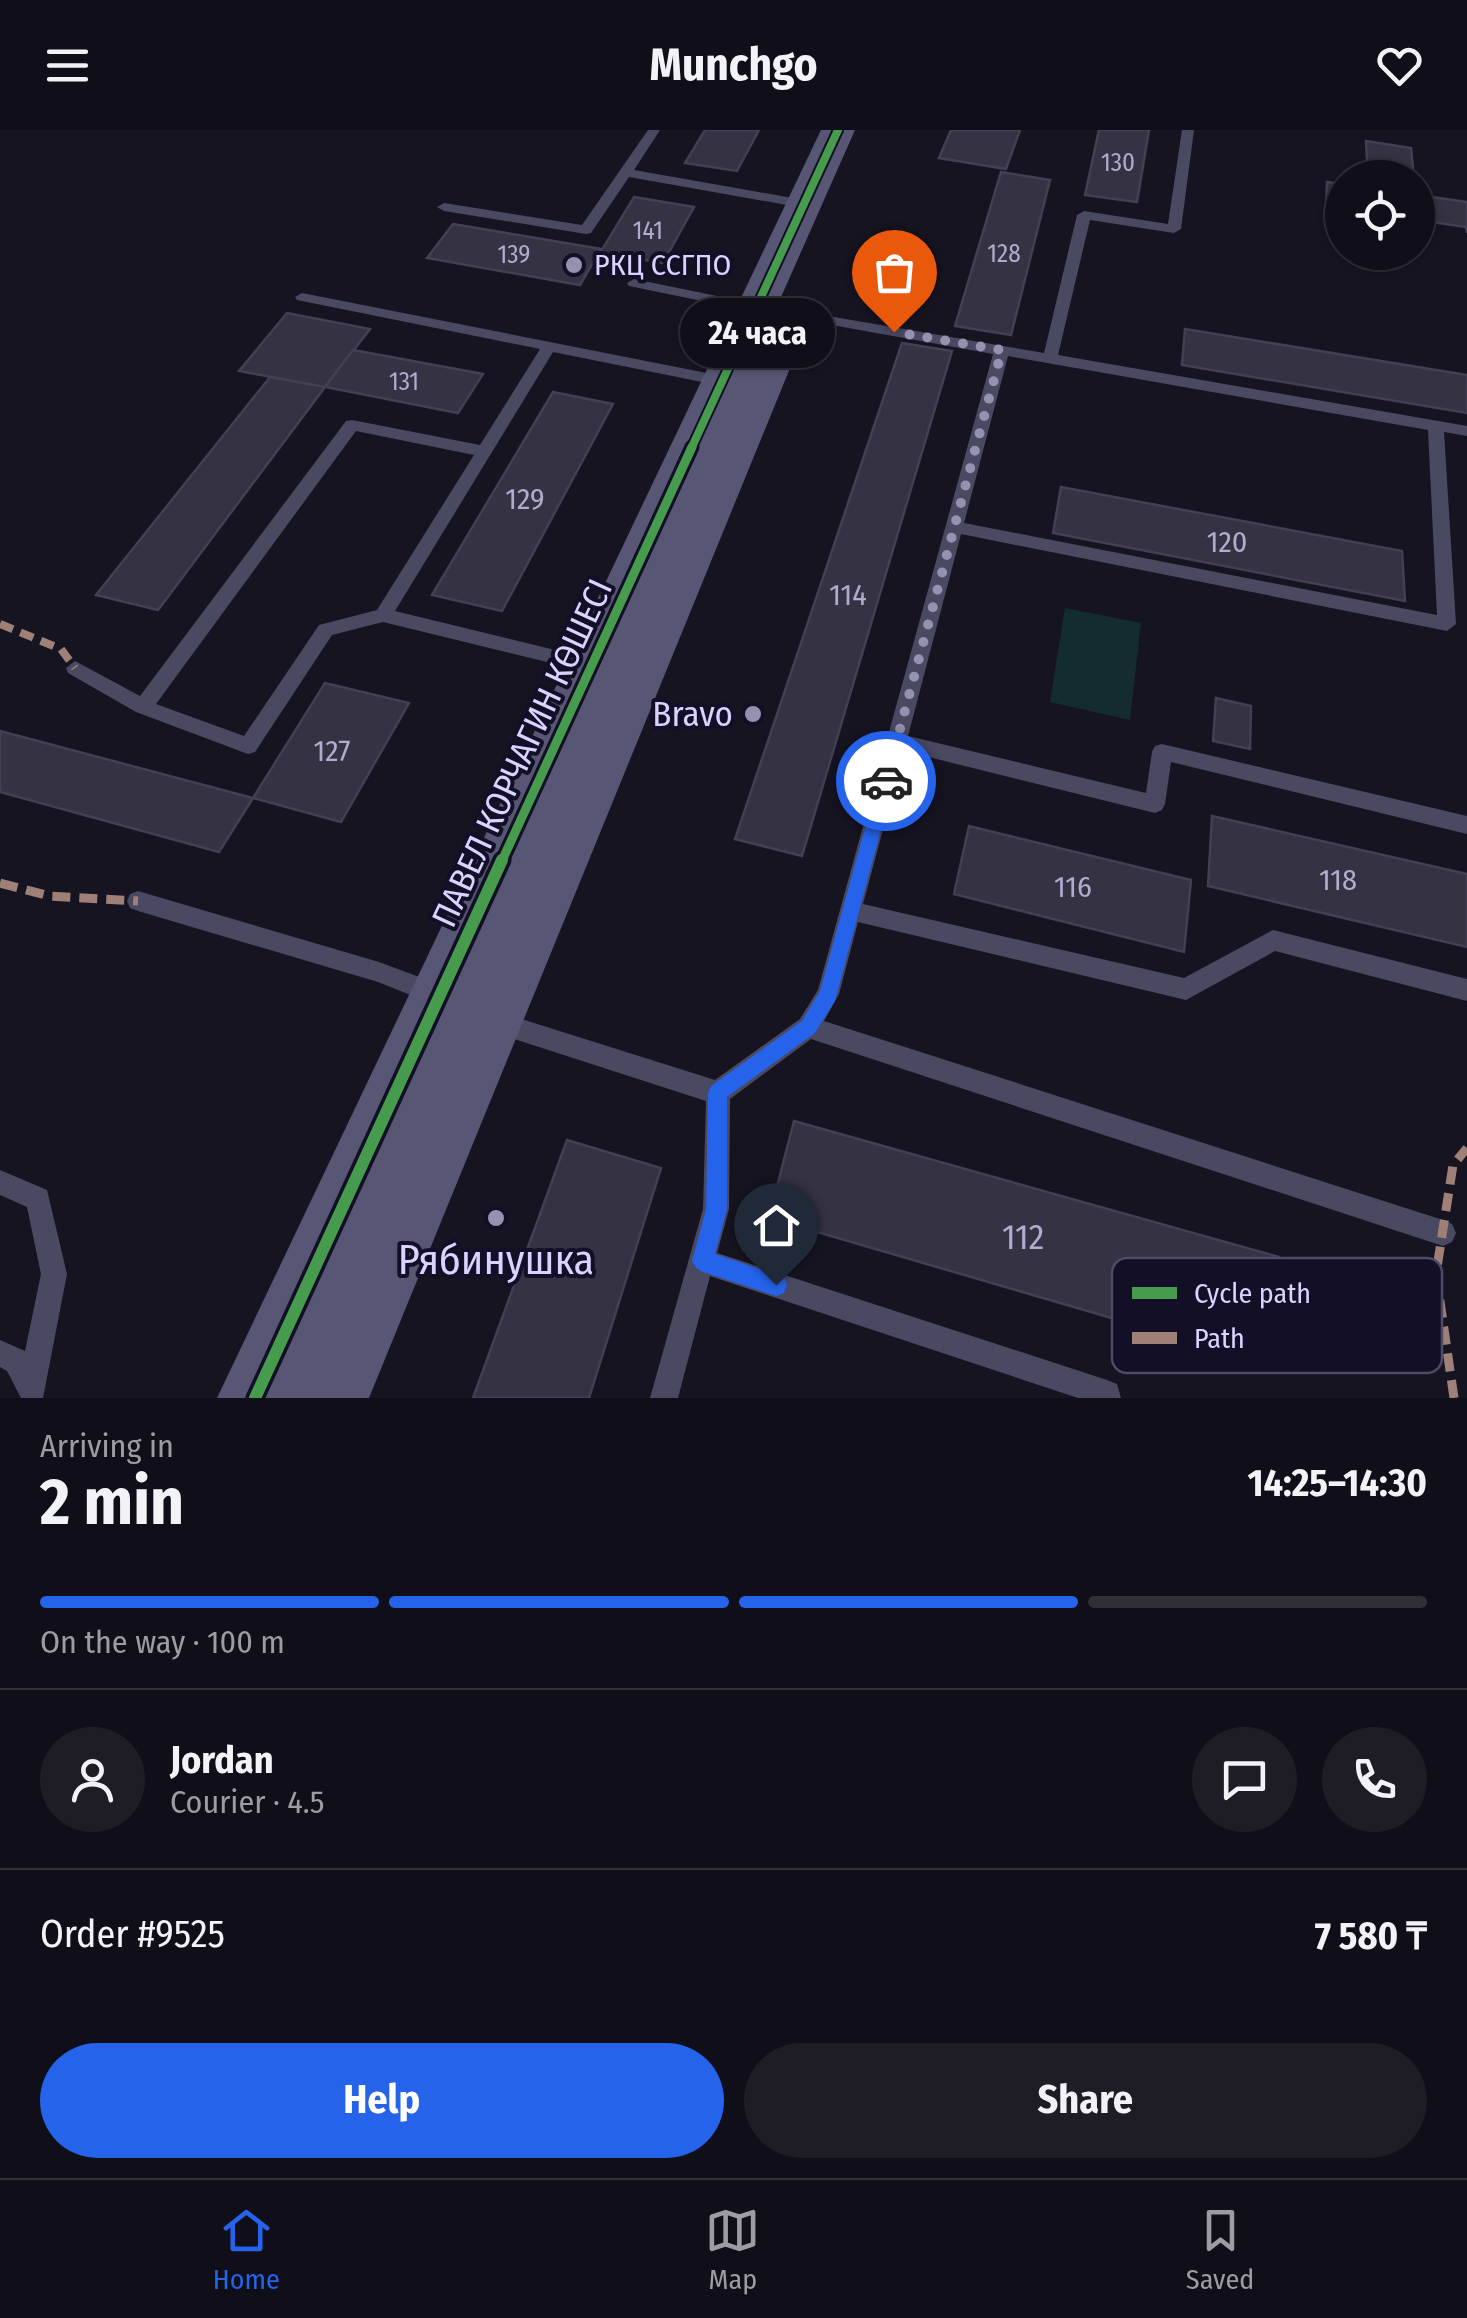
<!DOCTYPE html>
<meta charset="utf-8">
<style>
:root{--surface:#100f19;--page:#1e1d26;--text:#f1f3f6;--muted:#9c9ca2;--line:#302f38;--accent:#2563eb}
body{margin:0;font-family:"Fira Sans Condensed",sans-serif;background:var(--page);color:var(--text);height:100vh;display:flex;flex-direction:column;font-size:38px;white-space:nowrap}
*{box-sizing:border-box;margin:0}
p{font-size:32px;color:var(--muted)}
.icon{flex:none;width:55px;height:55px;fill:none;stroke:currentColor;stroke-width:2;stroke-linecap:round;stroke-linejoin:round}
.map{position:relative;height:1268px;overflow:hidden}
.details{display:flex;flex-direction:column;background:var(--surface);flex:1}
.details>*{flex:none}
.controls{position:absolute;left:1325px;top:30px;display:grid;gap:20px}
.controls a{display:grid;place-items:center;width:110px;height:110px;border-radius:50%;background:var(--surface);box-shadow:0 2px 8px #0004,0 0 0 2px var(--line);font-size:50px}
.pin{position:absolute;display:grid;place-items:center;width:85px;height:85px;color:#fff;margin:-102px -42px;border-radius:50% 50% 50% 0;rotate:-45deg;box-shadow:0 0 10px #0007}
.pin .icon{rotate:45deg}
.courier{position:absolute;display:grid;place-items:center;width:100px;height:100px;margin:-50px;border:8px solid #2563eb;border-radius:50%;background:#fff;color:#222;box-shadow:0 2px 12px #0007}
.bubble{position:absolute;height:70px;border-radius:35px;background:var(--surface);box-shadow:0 2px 8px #0004,0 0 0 2px var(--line);font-size:32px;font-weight:700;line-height:70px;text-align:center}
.summary em{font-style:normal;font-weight:700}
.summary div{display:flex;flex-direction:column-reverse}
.summary{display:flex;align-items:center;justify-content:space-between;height:170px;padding:0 40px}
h1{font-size:65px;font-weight:700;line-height:75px}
.bar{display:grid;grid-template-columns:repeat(4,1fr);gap:15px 10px;align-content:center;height:120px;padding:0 40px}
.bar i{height:12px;border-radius:8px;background:var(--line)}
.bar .current{background:var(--accent)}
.bar p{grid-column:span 4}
.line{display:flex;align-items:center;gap:25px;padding:0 40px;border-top:2px solid var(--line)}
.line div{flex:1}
.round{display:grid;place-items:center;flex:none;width:105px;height:105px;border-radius:52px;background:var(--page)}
.button{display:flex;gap:20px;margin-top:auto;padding:20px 40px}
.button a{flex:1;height:115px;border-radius:60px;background:var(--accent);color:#fff;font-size:40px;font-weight:700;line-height:115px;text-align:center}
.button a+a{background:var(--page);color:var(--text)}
header{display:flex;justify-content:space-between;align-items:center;height:130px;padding:0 40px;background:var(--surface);font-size:45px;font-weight:700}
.tab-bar{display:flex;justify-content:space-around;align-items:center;height:140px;border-top:2px solid var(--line);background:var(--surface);font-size:28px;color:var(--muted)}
.tab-bar a{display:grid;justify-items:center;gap:5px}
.tab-bar .current{color:var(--accent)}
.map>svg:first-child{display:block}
</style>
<header><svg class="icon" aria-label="menu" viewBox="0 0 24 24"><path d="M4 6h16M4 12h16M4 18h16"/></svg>Munchgo<svg class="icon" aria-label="heart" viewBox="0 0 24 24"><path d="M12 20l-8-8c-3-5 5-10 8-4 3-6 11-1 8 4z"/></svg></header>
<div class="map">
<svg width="1467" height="1268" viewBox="0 0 1467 1268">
<rect width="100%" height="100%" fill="#161421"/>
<path fill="#132c2d" d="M1065 478 1141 493 1130 590 1050 572Z"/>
<g fill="#343243" stroke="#433f54" stroke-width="2.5">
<path d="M705 0H759L737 41 685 33Z"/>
<path d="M951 0H1020L1006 39 939 28Z"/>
<path d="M1099 0H1149L1137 72 1085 65Z"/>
<path d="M1366 11 1411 18 1414 48H1368Z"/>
<path d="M1001 42 1050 50 1011 205 955 196Z"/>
<path d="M1327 52 1342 54V79L1326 77Z"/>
<path d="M1418 65 1467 72V103L1466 97 1418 90Z"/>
<path d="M634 67 694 77 663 133 600 123Z"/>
<path d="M453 94 601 119 580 155 427 128Z"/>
<path d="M1358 122H1407V131L1358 124Z"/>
<path d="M287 183 370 199 325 257 239 241Z"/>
<path d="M1185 199 1467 245V283L1182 235Z"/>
<path d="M902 213 952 221 802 726 735 709Z"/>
<path d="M353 220 483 244 458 283 325 257Z"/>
<path d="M270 247 325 257 158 480 96 465Z"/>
<path d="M553 262 613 274 502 481 432 465Z"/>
<path d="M1061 357 1402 421 1405 471 1053 403Z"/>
<path d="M325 553 409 573 341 692 253 668Z"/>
<path d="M1216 568 1251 576 1250 619 1213 611Z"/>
<path d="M0 601 253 668 219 722 0 662Z"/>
<path d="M1212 686 1467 744V817L1208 756Z"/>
<path d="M969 696 1191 750 1184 822 954 764Z"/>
<path d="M794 991 1279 1127 1276 1236 769 1088Z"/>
<path d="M567 1010 661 1038 589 1268H473Z"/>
</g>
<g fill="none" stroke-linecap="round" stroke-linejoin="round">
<g fill="#4a4962" fill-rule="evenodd">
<path d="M648 0H660L634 40 804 70 811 74 804 78 629 47 591 103 586 104 444 81 437 77 444 73 582 95Z"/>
<path d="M1182 0H1194L1181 99 1174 103 1090 90 1058 225 1467 296V306L1444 302 1456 494 1447 501 961 404 908 606 1146 663 1152 622 1155 616 1162 614 1467 686V704L1171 632 1165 674 1162 680 1155 683 904 621 863 774 1184 848 1273 800 1467 849V871L1275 821 1186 870 858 792 839 864 824 891 1443 1090 1452 1094 1456 1103 1452 1112 1443 1116 811 909 730 969 729 1079 717 1123 1107 1250 1117 1254 1121 1268H1078L710 1146 678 1268H650L703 1079 706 971 496 903 488 900 484 892 488 884 496 881 715 950 800 889 818 860 993 224 793 188 786 184 793 180 1044 223 1077 85 1084 81 1168 94ZM1008 226 1428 300 1437 485 964 393Z"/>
<path d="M634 149 756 174 763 178 756 182 629 156 627 153Z"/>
<path d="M302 163 727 247 730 251 722 256 553 222 395 481 592 529 599 531 601 536 599 541 592 543 383 492 332 505 255 622 248 624 136 582 68 543 66 538 75 531 140 566 346 291 352 290 480 315 540 219 297 170 295 167ZM356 301 474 325 377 480 319 495 244 606 156 574Z"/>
<path d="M138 761 379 832 446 857 449 865 446 873 438 876 378 852 138 781 130 778 127 771 130 764Z"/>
<path d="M0 1040 47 1060 67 1144 43 1268H21L7 1241 0 1237V1210L25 1221 41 1144 27 1077 0 1065Z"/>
</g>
<path fill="#575674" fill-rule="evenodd" d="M821 0H855L770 192 786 186 800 190 806 199 369 1268H217Z"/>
<path stroke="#9e8076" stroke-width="8" stroke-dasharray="14 8" stroke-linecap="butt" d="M0 494 61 519 75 538"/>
<g stroke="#9e8076" stroke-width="9" stroke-dasharray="18 9" stroke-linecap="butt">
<path d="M0 753 50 766 138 771"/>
<path d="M1454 1268 1436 1144 1453 1035 1467 1018"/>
</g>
<defs>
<path id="cycleway-far2" d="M691 319 838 0"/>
<path id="cycleway-far1" d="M501 733 692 317"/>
<path id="cycleway" d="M255 1268 502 730"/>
</defs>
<use href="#cycleway-far2" stroke="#130f26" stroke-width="12"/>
<use href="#cycleway-far1" stroke="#130f26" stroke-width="15"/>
<use href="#cycleway" stroke="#130f26" stroke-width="19"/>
<use href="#cycleway-far2" stroke="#469c4c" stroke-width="8"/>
<use href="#cycleway-far1" stroke="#469c4c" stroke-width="9"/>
<use href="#cycleway" stroke="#469c4c" stroke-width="12"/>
</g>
<path fill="#2563eb" d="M886 644 894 651 835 871 815 903 727 967V1079L715 1124 784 1147 787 1155 784 1163 776 1166 703 1142 696 1138 692 1131 706 1079 708 963 711 956 802 891 820 861 878 651Z"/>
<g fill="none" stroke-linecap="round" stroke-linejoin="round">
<path stroke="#9591b1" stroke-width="10" stroke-dasharray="0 18" d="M886 651 1002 220 894 202"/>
</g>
<g fill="#9591b1" stroke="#130f26" stroke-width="4">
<circle cx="574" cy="135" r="10"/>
<circle cx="753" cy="584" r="10"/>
<circle cx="496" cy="1088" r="10"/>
</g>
<g text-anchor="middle" stroke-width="8" stroke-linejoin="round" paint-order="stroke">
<g font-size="25" fill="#b0acd0">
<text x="1118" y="41">130</text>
<text x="648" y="109">141</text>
<text x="1004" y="132">128</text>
<text x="514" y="133">139</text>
<text x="404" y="260">131</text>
</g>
<g font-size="30" fill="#d9d4ff" stroke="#130f26" text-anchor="start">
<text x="594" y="145">РКЦ ССГПО</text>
</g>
<g font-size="30" fill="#b0acd0">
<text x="525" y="379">129</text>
<text x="1227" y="422">120</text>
<text x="848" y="475">114</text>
<text x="332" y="631">127</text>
<text x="1338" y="760">118</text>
<text x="1073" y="767">116</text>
</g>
<g font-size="35" fill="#d9d4ff" stroke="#130f26" text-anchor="end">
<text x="733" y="596">Bravo</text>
</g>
<g font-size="35" fill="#d9d4ff" stroke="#130f26">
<text transform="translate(522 623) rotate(-65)" y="12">ПАВЕЛ КОРЧАГИН КӨШЕСІ</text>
</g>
<g font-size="35" fill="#b0acd0">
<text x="1023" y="1119">112</text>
</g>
<g font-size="42" fill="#d9d4ff" stroke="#130f26">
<text x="496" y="1144">Рябинушка</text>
</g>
</g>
<rect x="1112" y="1128" width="330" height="115" rx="15" fill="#130f26" stroke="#4e4a67" stroke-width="2.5"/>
<rect x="1132" y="1157" width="45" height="12" fill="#469c4c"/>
<rect x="1132" y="1202" width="45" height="12" fill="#9e8076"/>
<g font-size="28" fill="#d9d4ff">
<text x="1194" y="1173">Cycle path</text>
<text x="1194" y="1218">Path</text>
</g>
</svg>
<div class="controls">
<a><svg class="icon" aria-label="locate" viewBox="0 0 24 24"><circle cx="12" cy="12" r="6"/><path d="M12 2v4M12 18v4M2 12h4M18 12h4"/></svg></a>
</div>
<div class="pin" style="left:894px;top:202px;background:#ea580c"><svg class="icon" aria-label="bag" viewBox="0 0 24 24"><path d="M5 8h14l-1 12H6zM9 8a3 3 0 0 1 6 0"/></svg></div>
<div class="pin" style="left:776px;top:1155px;background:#1f2937"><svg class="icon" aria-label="home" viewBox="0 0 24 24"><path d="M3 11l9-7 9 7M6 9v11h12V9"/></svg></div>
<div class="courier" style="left:886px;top:651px"><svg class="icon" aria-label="car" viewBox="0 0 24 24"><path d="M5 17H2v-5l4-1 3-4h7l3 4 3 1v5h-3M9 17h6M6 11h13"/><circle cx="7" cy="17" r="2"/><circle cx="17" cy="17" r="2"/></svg></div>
<div class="bubble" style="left:680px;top:168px;width:155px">24 часа</div>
</div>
<section class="details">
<div class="summary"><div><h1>2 min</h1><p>Arriving in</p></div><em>14:25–14:30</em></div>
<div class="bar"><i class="current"></i><i class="current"></i><i class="current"></i><i></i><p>On the way · 100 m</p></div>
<div class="line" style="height:180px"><a class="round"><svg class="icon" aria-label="person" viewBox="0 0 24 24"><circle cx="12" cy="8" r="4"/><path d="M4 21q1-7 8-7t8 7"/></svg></a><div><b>Jordan</b><p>Courier · 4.5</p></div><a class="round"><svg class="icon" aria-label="chat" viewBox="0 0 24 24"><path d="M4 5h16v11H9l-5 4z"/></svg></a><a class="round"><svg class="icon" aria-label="phone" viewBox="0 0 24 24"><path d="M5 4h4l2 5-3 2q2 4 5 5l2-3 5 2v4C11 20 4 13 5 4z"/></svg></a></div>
<div class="line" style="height:130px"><div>Order #9525</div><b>7 580 ₸</b></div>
<div class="button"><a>Help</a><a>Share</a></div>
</section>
<nav class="tab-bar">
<a class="current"><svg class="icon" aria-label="home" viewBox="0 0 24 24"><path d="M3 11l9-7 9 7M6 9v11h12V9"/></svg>Home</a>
<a><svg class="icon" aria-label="map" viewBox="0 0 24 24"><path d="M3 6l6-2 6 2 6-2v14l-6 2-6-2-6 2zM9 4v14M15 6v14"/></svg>Map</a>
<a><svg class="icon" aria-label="saved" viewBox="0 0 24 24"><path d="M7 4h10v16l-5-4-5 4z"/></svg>Saved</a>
</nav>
